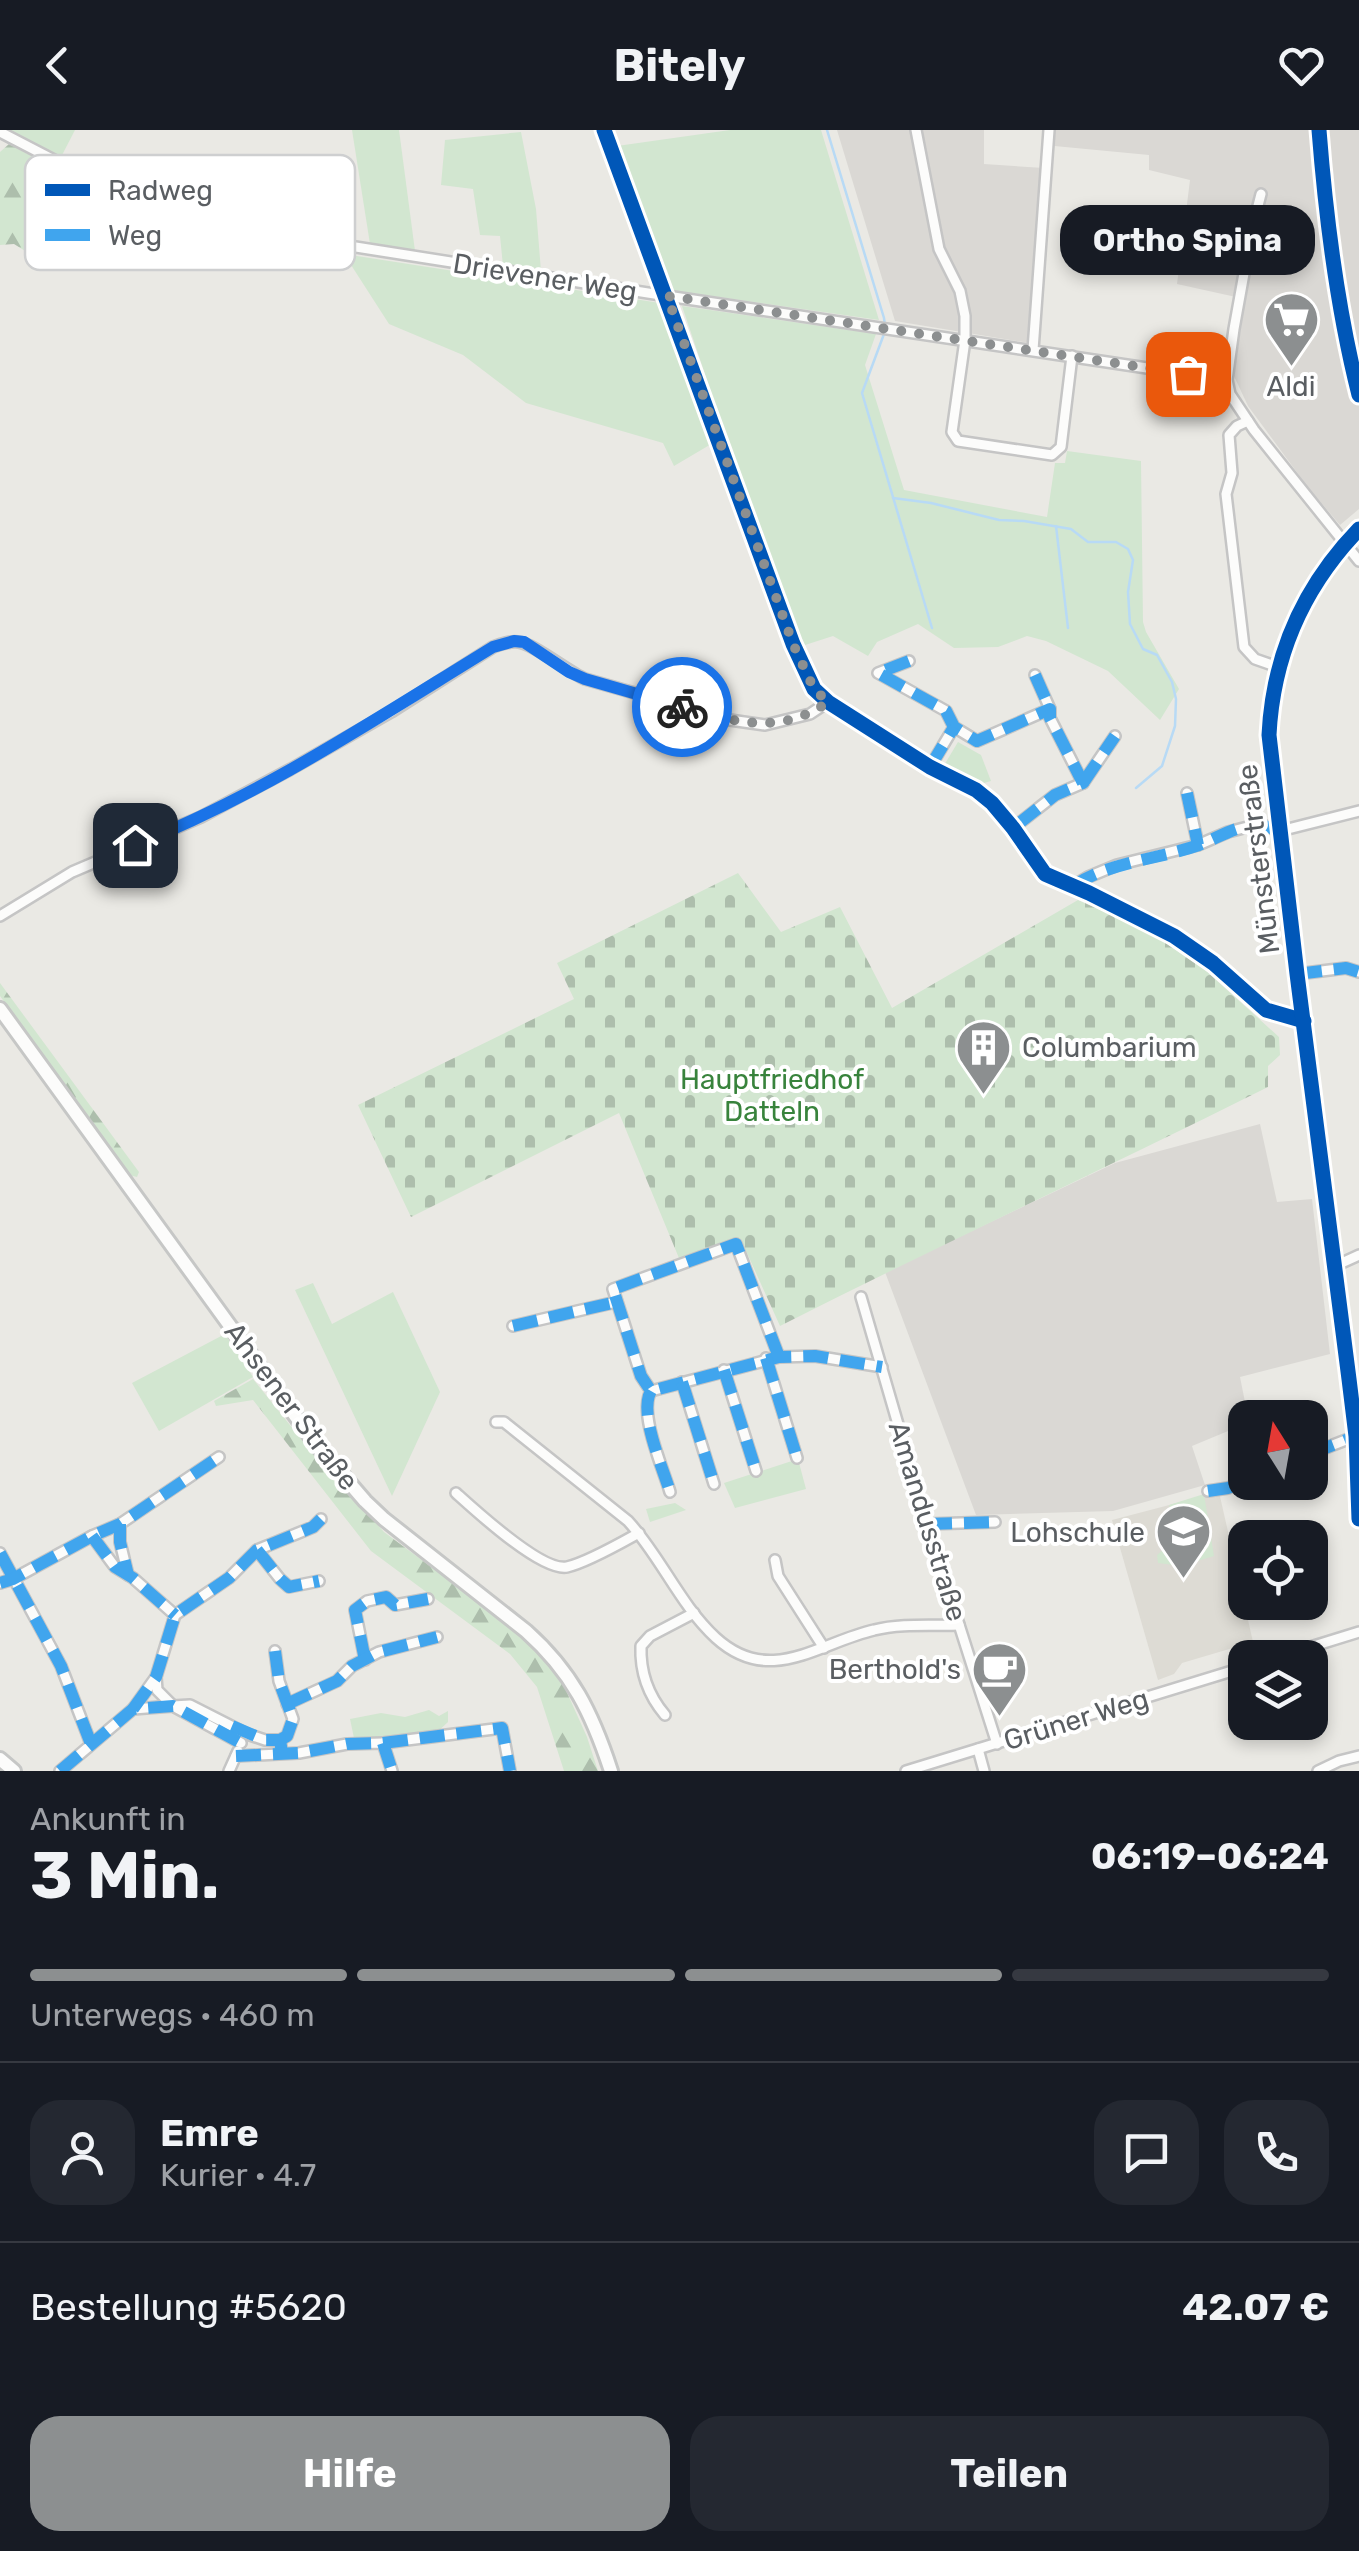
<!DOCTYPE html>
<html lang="de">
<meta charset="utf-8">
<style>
:root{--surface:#171b24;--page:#242831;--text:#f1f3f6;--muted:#9ea1a6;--line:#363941;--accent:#8c8f90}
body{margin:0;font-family:Rubik,sans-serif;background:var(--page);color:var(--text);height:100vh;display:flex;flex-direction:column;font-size:38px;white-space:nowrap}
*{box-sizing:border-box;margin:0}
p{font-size:32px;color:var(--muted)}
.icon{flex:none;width:55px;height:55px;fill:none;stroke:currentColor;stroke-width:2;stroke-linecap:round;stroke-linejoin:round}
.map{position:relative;height:1641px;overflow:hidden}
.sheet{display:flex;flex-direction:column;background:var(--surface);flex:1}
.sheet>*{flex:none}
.needle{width:65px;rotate:349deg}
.controls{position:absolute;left:1228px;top:1270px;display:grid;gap:20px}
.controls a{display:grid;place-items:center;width:100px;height:100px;border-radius:20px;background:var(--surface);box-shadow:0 5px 15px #0003;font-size:50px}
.pin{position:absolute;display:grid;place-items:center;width:85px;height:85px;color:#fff;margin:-42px;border-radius:20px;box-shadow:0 5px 15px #0006}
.courier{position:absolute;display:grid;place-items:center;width:100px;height:100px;margin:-50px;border:8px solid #1a73e8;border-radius:50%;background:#fff;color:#222;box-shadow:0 2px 12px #0007}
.bubble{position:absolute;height:70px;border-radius:30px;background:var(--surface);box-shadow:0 5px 15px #0003;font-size:32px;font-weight:700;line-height:70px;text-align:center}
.head em{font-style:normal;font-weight:700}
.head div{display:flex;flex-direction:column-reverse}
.head{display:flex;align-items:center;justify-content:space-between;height:170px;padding:0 30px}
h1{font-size:65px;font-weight:700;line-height:75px}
.bar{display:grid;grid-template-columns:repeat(4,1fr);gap:15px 10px;align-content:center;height:120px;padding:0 30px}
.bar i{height:12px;border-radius:8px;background:var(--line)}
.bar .current{background:var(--accent)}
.bar p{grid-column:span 4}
.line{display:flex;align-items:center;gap:25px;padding:0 30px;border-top:2px solid var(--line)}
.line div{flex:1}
.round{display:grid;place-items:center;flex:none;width:105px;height:105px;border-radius:30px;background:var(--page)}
.action{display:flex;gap:20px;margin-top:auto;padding:20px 30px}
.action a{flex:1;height:115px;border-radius:30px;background:var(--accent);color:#fff;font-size:40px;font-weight:700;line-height:115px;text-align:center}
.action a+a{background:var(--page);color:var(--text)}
header{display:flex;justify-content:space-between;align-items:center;height:130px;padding:0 30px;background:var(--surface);font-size:45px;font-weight:700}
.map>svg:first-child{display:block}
</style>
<header><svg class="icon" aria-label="back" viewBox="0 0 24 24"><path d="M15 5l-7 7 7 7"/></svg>Bitely<svg class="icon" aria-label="heart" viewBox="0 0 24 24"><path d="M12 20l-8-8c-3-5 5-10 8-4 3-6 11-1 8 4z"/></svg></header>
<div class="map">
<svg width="1359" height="1641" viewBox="0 0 1359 1641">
<defs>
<pattern id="forest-firs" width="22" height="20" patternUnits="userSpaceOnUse" patternTransform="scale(2.5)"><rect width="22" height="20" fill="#d2e6d0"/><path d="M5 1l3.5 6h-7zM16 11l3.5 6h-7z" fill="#adbeac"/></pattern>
<pattern id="cemetery-stones" width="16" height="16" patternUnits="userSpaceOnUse" patternTransform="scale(2.5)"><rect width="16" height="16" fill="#d2e6d0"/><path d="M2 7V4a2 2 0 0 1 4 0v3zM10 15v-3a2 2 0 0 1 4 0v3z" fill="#adbeac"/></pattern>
</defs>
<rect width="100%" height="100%" fill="#eae9e4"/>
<g fill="#dad8d4">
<path d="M837 0H984V34L1044 38 1029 213 895 191Z"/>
<path d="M1044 0H1359V379L1340 395 1307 356 1248 276 1234 246 1245 169 1177 154 1190 50 1149 40V25L1044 15Z"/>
<path d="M1260 994 1277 1072 1312 1069 1330 1224 1240 1247 1248 1287 1245 1288V1294L1192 1316 1205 1355 1113 1381 976 1385 885 1142 1115 1033Z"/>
</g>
<path fill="#dddbd4" d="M1219 1362 1253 1512 1182 1533 1174 1544 1158 1550 1112 1390Z"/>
<g fill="#d2e6d0">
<path d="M6 0H75L60 29Z"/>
<path d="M352 0H399L415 121 370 114Z"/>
<path d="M730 0H821L879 190 671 160 617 16Z"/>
<path d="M521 2 536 79 541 141 503 136 500 106 480 105 473 59 441 55 445 10Z"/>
<path d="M344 124 660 173 713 313 674 336 663 313 526 273 463 225 389 194Z"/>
<path d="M682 176 876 204 865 235 904 360 1047 387 1055 333H1065L1067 321 1141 331 1143 492 1146 502 1179 559 1160 590 1108 541 1046 511 1027 506 998 517 954 518 918 494 877 512 868 526 833 506 802 516 770 437Z"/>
<path d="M958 612 981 625 991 651 977 655 943 637Z"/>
<path d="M313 1153 332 1194 393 1162 440 1262 392 1366 295 1160Z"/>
<path d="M225 1204 253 1247 159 1301 132 1253Z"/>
<path d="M798 1329 806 1359 735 1378 724 1353Z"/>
<path d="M1204 1364 1214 1426 1181 1436 1158 1433 1157 1425 1179 1406 1169 1375Z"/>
<path d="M675 1373 686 1380 650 1392 646 1379Z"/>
<path d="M429 1580 439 1586 448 1581V1592L435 1604 402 1609 386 1606 361 1611 354 1608 350 1589 381 1583 405 1587Z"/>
</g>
<g fill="url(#forest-firs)">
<path d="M9 14 109 67 54 139 14 114 0 115V22Z"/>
<path d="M0 853 139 1042 137 1047 129 1045 0 866Z"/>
<path d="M253 1249 306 1315 384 1402 512 1497 545 1529 564 1556 587 1607 598 1641H564L537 1557 510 1524 371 1421 253 1270 216 1276 214 1271Z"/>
</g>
<path fill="url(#cemetery-stones)" d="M738 743 781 802 840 777 892 878 1078 770 1149 802 1204 839 1279 907 1280 925 1268 936V957C1106 1038 942 1114 780 1196L742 1112 681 1133 619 983 411 1087 358 975 574 869 557 833Z"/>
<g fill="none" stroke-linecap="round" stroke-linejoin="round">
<g stroke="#b8daf5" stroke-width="2.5">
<path d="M827 0 884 188 885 196"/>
<path d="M884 204 862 263 932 498"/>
<path d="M893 368 931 373 999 390 1024 391 1071 399 1088 412H1116L1128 419 1133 430 1128 462 1130 494 1143 519 1157 525 1172 552 1176 569 1175 596 1162 636 1136 658"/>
<path d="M1056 396 1068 498"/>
</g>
<defs>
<g id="street">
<path d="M604 0 793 514 814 559 828 572 930 637 976 660 992 673 1013 698 1045 744 1089 763 1174 806 1213 833 1266 880 1304 891"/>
<path d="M916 0 939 119 960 161 965 186V210L952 302 958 311 1052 325 1061 317 1072 226"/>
<path d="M0 2 135 72 177 84 254 101 667 166 1227 250"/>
<path d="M1261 64 1252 99 1234 199 1227 250 1230 264 1254 300 1359 431"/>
<path d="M1033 220 1049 0"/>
<path d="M1248 291 1237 296 1229 305 1232 343 1226 364 1244 517 1255 529 1278 537"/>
<path d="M1359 399C1303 457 1273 525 1269 605L1297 844 1349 1249 1356 1306 1359 1389"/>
<path d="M909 531 878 543 946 581 954 597 977 611 1050 579V588L1083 653 1055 665 1013 698"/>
<path d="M1035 545 1050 579"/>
<path d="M930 637 954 597"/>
<path d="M1083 653 1115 606"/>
<path d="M1187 663 1198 715"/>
<path d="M1073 756 1088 747 1117 735 1198 715 1228 702 1259 694 1280 701 1359 681"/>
<path d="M0 786 72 742 201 687 291 639 391 582 493 517C501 514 509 511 518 512 533 513 567 541 585 549L730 590 765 595 810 584 828 572"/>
<path d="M1297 844 1346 838 1359 842"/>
<path d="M1335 1136 1359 1125"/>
<path d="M861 1167 927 1394 997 1614"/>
<path d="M513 1196 616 1172"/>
<path d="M779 1227 736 1114 613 1159 641 1246 651 1261 779 1227 815 1226 882 1237"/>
<path d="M766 1228 797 1328"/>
<path d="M724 1240 756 1341"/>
<path d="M682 1252 714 1354"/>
<path d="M651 1261C638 1283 663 1338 670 1362"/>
<path d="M496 1292H504L628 1391C661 1427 680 1475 716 1508 770 1557 818 1513 874 1500 901 1493 932 1496 959 1495"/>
<path d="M1310 1324 1356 1306"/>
<path d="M1208 1361 1228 1358 1245 1351"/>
<path d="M456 1363C476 1381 542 1442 567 1437 586 1433 621 1413 639 1403"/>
<path d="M120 1394V1412L128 1445"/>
<path d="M927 1394 995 1392"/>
<path d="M92 1406 115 1437 133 1448 175 1485"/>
<path d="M257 1420 280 1449 289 1457 319 1451"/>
<path d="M0 1423 61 1536 91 1614"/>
<path d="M775 1430 778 1446 824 1518"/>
<path d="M0 1453 13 1449 92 1406 120 1394 219 1327"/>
<path d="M275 1521 279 1551 293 1589 287 1606 280 1610"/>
<path d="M1275 1528 1359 1502"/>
<path d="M365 1530 355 1480 367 1471 386 1467 395 1475 428 1469"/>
<path d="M156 1547 157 1560 173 1576 190 1575 247 1604 265 1610H280L282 1623"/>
<path d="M287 1574 337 1551 352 1536 379 1522 437 1507"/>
<path d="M133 1579 156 1547 175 1485 229 1448 257 1420 313 1397 321 1389"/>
<path d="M665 1585C648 1565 640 1542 641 1516L650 1506 694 1483"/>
<path d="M383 1613 502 1598 510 1641"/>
<path d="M978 1619 984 1641"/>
<path d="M236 1626 299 1623 347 1614 383 1613 392 1641"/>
<path d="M60 1641 133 1579 173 1576 241 1613"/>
<path d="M229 1641 238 1621"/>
<path d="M906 1641 1245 1537"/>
<path d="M1318 1641 1339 1631 1359 1626"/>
</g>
<g id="secondary">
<path d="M0 879 315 1313 365 1371 384 1389 526 1501C572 1542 592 1583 611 1641"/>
<path d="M0 1629 14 1641"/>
</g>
<path id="primary" d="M1319 0C1326 90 1337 178 1359 265"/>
</defs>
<use href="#street" stroke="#c5c5c5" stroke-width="14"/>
<use href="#secondary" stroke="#c6c7c6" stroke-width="18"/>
<use href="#primary" stroke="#d1c9b2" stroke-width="20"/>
<use href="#street" stroke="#fcfcfb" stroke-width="9"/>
<use href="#secondary" stroke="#fcfcfb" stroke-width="12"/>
<use href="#primary" stroke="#f2f0e7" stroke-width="15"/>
<g stroke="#40a5ee" stroke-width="12" stroke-dasharray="25 12" stroke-linecap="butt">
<path d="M909 531 878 543 946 581 954 597 977 611 1050 579V588L1083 653 1055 665 1013 698"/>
<path d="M1035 545 1050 579"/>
<path d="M930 637 954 597"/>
<path d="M1083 653 1115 606"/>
<path d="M1187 663 1198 715"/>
<path d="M1073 756C1112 731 1156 730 1199 715 1218 708 1237 695 1258 695 1264 695 1273 699 1280 701"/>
<path d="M1297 844 1346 838 1359 842"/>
<path d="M513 1196 616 1172"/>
<path d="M779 1227 736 1114 613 1159 641 1246 651 1261 779 1227 815 1226 882 1237"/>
<path d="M766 1228 797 1328"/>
<path d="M724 1240 756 1341"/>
<path d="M682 1252 714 1354"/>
<path d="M651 1261C638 1283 663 1338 670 1362"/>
<path d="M1310 1324 1356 1306"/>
<path d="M1208 1361 1228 1358 1245 1351"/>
<path d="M120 1394V1412L128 1445"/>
<path d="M927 1394 995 1392"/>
<path d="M92 1406 115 1437 133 1448 175 1485"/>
<path d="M257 1420 280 1449 289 1457 319 1451"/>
<path d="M0 1423 61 1536 91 1614"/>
<path d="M0 1453 13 1449 92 1406 120 1394 219 1327"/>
<path d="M275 1521 279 1551 293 1589 287 1606 280 1610"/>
<path d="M365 1530 355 1480 367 1471 386 1467 395 1475 428 1469"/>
<path d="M287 1574 337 1551 352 1536 379 1522 437 1507"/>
<path d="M133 1579 156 1547 175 1485 229 1448 257 1420 313 1397 321 1389"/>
<path d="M232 1596 265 1610H280L282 1623"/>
<path d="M383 1613 502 1598 510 1641"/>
<path d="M236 1626 299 1623 347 1614 383 1613 392 1641"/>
<path d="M60 1641 133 1579 173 1576 241 1613"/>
</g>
<defs>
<g id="cycleway">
<path d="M604 0 793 514 814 559 828 572 930 637 976 660 992 673 1013 698 1045 744 1089 763 1174 806 1213 833 1266 880 1304 891"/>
<path d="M1319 0C1326 90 1337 178 1359 265"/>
<path d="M1359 399C1303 457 1273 525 1269 605L1297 844 1349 1249 1356 1306 1359 1389"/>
</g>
</defs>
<use href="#cycleway" stroke="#fff" stroke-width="21"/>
<use href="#cycleway" stroke="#0057b8" stroke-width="15"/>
</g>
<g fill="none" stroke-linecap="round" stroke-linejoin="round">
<path stroke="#8c8f90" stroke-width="10" stroke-dasharray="0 18" d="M682 577C734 592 780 606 828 572L814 559 793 514 667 166 1188 244"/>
<path stroke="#1a73e8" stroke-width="12" d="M135 715C262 665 377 588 493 517L514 511 524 512 569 542 585 549 682 577"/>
</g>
<defs>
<symbol id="supermarket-pin" viewBox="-11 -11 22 30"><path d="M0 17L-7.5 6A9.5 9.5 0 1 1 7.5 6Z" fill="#8c8f90" stroke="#fff"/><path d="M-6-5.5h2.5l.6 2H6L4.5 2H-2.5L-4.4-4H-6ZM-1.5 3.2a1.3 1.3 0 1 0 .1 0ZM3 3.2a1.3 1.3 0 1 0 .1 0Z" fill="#fff"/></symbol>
<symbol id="building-pin" viewBox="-11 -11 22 30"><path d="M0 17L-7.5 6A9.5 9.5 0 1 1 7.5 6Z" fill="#8c8f90" stroke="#fff"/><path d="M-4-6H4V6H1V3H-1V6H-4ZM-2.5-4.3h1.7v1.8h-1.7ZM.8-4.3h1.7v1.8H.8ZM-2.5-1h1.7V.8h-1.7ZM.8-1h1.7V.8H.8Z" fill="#fff"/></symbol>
<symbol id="school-pin" viewBox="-11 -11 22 30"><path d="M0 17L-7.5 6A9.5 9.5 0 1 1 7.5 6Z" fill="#8c8f90" stroke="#fff"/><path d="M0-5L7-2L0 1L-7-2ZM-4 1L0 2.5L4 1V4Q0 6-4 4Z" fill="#fff"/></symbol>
<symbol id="cafe-pin" viewBox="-11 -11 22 30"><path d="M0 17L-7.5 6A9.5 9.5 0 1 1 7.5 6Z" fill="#8c8f90" stroke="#fff"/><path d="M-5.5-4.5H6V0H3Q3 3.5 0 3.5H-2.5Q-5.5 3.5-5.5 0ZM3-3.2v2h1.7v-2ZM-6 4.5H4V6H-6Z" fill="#fff"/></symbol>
</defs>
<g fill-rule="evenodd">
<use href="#supermarket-pin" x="1260" y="158" width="63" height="86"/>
<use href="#building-pin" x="952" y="886" width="63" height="86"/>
<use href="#school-pin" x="1152" y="1370" width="63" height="86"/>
<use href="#cafe-pin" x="968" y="1508" width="63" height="86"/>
</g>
<g text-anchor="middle" stroke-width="8" stroke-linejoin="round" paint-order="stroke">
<g font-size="28" fill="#5a5e62" stroke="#fff">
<text transform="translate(545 147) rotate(9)" y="10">Drievener Weg</text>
<text transform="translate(1258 729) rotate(-97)" y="10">Münsterstraße</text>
<text transform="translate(292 1276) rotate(53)" y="10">Ahsener Straße</text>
<text transform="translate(928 1391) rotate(73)" y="10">Amandusstraße</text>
<text transform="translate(1076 1589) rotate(-17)" y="10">Grüner Weg</text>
</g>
<g font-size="28" fill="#5a5e62" stroke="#fff" text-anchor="end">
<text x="1291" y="266" text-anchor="middle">Aldi</text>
<text x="1022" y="927" text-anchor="start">Columbarium</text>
<text x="1145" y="1412">Lohschule</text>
<text x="961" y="1549">Berthold's</text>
</g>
<g font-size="28" fill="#38833c" stroke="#fff">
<text x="772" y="959">Hauptfriedhof<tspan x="772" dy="32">Datteln</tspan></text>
</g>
</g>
<rect x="25" y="25" width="330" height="115" rx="15" fill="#fff" stroke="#cecfd0" stroke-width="2.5"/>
<rect x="45" y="54" width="45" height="12" fill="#0057b8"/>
<rect x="45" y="99" width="45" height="12" fill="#40a5ee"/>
<g font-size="28" fill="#5a5e62">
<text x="108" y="70">Radweg</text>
<text x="108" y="115">Weg</text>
</g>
</svg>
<div class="controls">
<a><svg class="needle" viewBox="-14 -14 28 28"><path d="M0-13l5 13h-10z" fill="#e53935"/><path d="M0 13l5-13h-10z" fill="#9ea1a6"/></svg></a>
<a><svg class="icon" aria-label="locate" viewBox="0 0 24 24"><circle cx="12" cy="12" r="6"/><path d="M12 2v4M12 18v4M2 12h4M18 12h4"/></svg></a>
<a><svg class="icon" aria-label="layers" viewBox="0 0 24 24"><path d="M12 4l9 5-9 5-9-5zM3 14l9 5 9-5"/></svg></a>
</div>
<div class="pin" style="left:1188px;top:244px;background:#ea580c"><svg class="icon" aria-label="bag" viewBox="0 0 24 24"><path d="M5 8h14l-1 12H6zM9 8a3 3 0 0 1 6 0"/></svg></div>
<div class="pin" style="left:135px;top:715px;background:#1f2937"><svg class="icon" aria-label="home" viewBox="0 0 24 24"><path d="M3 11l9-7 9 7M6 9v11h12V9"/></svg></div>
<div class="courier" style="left:682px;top:577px"><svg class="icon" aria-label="bike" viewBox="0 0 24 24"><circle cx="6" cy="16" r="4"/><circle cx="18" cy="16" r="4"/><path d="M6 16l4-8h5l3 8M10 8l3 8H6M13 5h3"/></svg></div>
<div class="bubble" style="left:1060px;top:75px;width:255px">Ortho Spina</div>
</div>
<section class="sheet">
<div class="head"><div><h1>3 Min.</h1><p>Ankunft in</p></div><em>06:19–06:24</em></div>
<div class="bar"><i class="current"></i><i class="current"></i><i class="current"></i><i></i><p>Unterwegs · 460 m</p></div>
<div class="line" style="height:180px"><a class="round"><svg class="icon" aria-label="person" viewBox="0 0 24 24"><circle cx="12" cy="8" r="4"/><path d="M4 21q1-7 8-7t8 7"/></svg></a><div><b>Emre</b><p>Kurier · 4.7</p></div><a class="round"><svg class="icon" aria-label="chat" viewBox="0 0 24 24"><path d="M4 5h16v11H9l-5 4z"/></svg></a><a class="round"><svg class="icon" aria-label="phone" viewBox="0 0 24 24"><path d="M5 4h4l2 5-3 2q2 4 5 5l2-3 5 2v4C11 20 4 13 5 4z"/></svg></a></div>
<div class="line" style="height:130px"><div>Bestellung #5620</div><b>42.07 €</b></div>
<div class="action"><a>Hilfe</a><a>Teilen</a></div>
</section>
